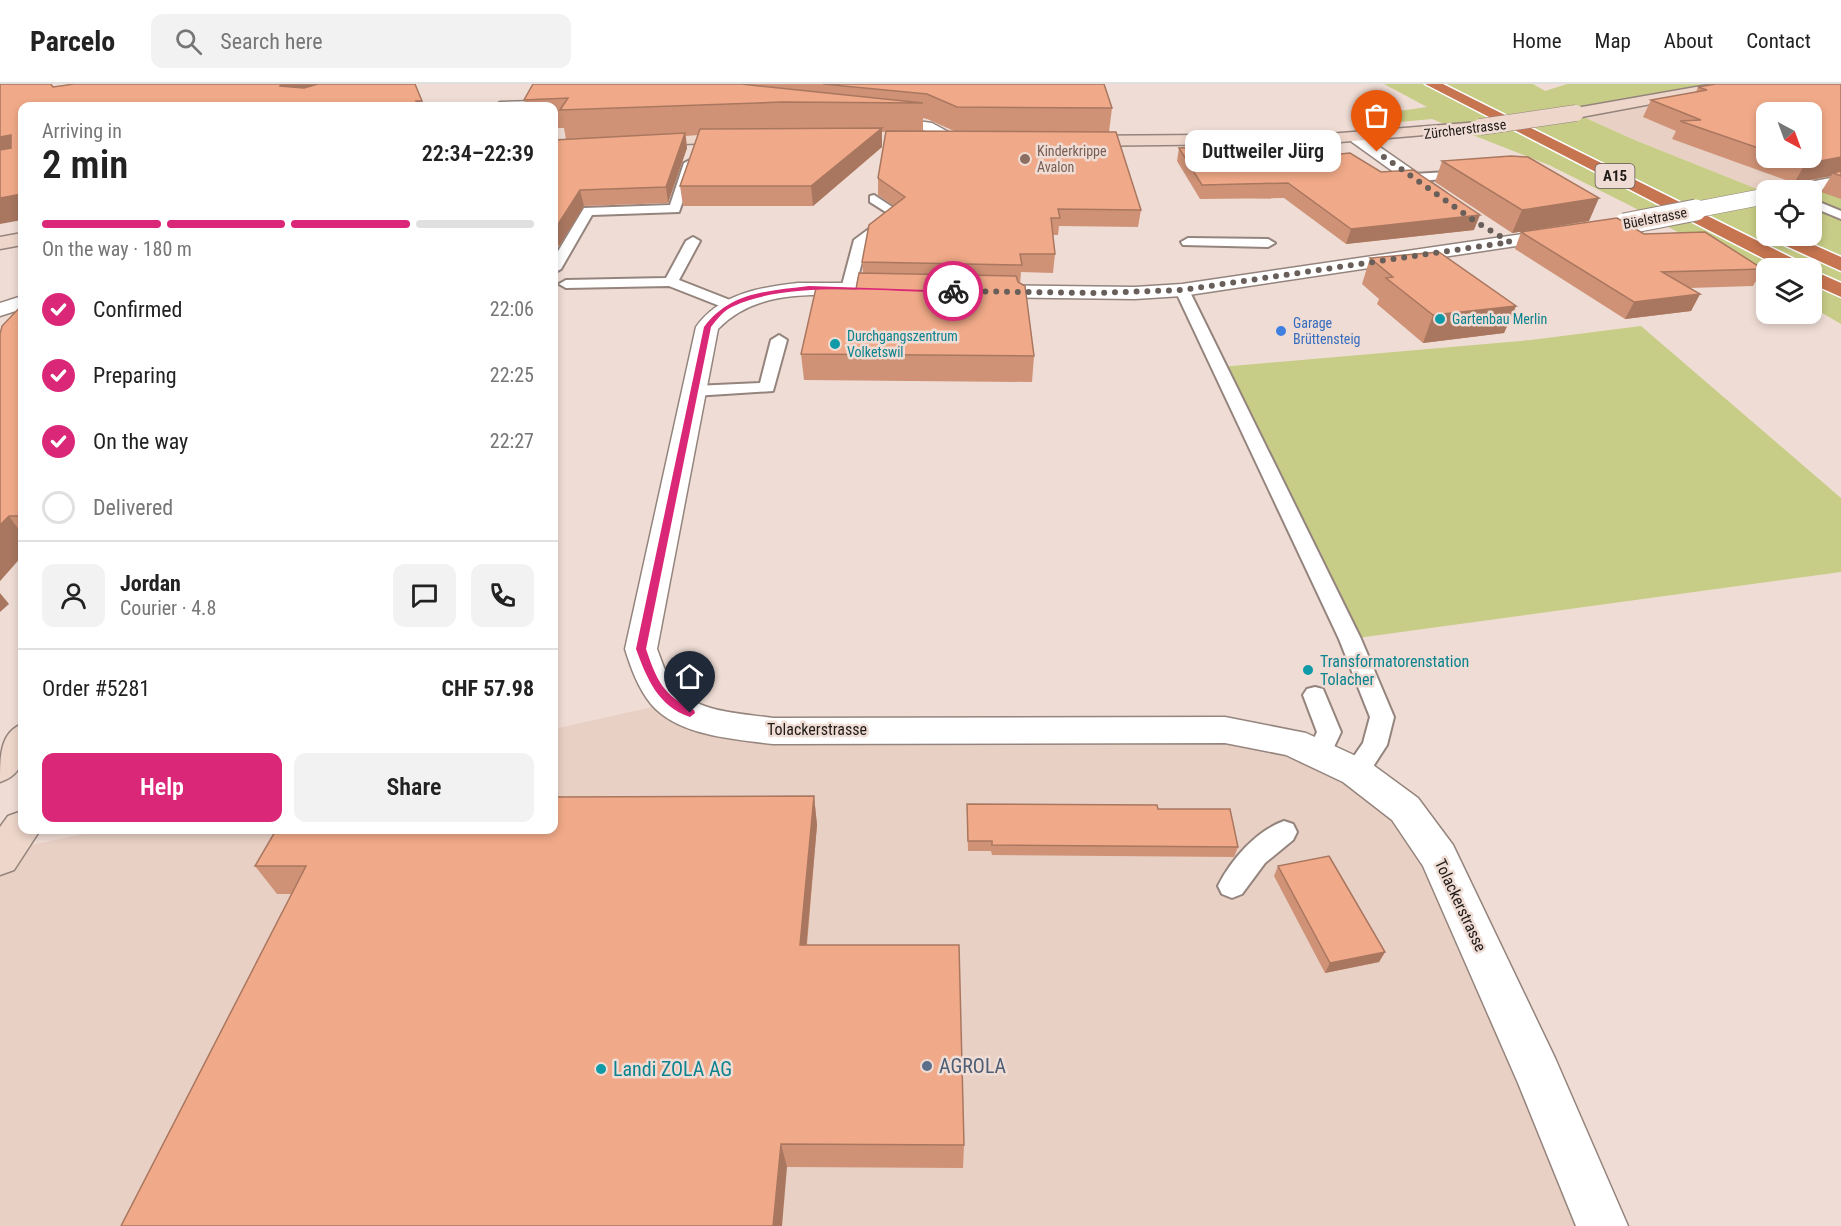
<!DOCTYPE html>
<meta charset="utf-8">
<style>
:root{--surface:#fff;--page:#f2f2f2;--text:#222;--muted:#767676;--line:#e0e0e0;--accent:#db2777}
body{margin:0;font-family:"Roboto Condensed",sans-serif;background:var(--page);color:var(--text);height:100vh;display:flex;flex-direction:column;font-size:22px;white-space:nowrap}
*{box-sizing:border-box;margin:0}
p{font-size:20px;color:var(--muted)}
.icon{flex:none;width:33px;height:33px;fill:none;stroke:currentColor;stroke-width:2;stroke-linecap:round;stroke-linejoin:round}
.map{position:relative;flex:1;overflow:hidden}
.drawer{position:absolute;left:18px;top:18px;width:540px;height:732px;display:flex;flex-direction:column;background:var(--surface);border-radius:12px;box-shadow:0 3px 9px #0003}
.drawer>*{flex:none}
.needle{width:39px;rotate:139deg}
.buttons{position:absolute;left:1756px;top:18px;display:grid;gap:12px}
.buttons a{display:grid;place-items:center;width:66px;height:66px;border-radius:12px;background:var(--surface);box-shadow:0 3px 9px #0003;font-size:30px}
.pin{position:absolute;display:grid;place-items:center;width:51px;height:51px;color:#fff;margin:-62px -26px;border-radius:50% 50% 50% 0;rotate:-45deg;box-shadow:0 0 6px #0007}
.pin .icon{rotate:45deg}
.courier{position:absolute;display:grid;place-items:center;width:60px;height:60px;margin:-30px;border:4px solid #db2777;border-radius:50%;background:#fff;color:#222;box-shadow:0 2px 8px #0007}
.bubble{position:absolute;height:42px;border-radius:12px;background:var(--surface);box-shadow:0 3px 9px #0003;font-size:20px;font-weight:600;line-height:42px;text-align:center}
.overview em{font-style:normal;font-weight:600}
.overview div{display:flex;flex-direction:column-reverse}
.overview{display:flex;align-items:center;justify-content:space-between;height:102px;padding:0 24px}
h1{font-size:39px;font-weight:600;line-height:45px}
.bar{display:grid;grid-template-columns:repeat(4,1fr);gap:9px 6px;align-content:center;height:72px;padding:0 24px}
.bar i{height:8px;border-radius:4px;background:var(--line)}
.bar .on{background:var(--accent)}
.bar p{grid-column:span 4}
.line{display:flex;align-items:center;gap:15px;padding:0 24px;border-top:2px solid var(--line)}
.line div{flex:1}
.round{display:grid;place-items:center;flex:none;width:63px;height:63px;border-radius:12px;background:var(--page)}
ol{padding:0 24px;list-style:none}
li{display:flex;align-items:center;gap:18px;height:66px}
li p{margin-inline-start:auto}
li .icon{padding:6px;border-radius:50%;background:var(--accent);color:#fff;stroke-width:4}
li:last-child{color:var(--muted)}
li i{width:33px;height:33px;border:3px solid var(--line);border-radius:50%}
.action{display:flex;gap:12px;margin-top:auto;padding:12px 24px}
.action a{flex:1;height:69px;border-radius:12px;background:var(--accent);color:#fff;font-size:24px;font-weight:600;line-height:69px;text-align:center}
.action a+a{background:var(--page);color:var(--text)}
header{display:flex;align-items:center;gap:36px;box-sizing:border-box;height:84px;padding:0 30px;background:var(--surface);border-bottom:2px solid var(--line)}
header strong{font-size:28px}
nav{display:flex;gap:33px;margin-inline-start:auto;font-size:21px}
.search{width:420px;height:54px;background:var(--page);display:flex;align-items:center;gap:15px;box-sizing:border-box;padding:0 21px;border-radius:12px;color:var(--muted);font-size:22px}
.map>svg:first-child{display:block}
</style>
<header>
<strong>Parcelo</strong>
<div class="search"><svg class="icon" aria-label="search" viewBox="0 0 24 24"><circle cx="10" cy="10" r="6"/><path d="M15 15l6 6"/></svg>Search here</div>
<nav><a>Home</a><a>Map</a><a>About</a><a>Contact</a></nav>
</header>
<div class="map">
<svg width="1841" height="1142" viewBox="0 0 1841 1142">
<rect width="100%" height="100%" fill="#efddd5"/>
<g fill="#e9d0c5" fill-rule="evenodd">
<path d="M1841 0V97L1794 106H1767V109L1637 57 1576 29 1720 3ZM1767 28H1812V74H1767Z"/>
<path d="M670 619 773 647 1225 646 1356 688 1439 773 1602 1142H0V768L101 746H554V645Z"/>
</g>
<g fill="#c7cd86">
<path d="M1384 0H1533L1545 7 1567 0H1737L1577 30 1637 57 1767 109V152H1812V106L1841 97V240L1812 223V184H1767V198L1631 122 1549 81 1432 35 1399 38 1392 28 1427 23Z"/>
<path d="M1641 242 1841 414V488L1350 555 1220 283 1531 256Z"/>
</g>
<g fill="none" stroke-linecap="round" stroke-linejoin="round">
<defs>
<g id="lane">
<path d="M690 76 696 79 679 128 592 131 561 185 554 189V174L584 124 670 121 684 79Z"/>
<path d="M1466 87 1470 88V92L1413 98 1407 94 1413 90Z"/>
<path d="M874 111 903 130 867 158 855 205 853 208H843L841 205 854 156 889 130 870 118V112Z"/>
<path d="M1812 115 1841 127V135L1812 123Z"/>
<path d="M693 153 700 157 679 196 735 218 737 221 735 224H725L669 202 566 204 559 200 566 196 666 194 686 157Z"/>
<path d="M1188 154 1268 155 1275 159 1268 163 1183 161 1181 158Z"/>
<path d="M1182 202 1189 206 1361 555 1394 633 1387 661 1365 695 1356 698 1347 695 1343 688 1363 659 1370 633 1339 555 1175 206Z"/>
<path d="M779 251 787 256 773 307 694 312 686 307 694 302 760 299 771 256Z"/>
<path d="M1315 603 1323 605 1341 648 1327 678 1318 680 1309 678 1306 671 1317 648 1303 611 1307 605Z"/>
<path d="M1284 737 1293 740 1297 748 1293 756 1265 779 1242 810 1232 814 1222 810 1218 802C1231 776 1256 747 1284 737Z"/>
</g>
<g id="street">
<path d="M570 16 577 20 575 23 554 25V22H493L500 18Z"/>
<path d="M879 32 932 39 963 56 955 61 923 46 874 40 871 37Z"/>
<path d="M1358 50 1364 52 1446 109 1449 113 1446 117H1434L1352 58 1350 55Z"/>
<path d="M1841 92V102L1812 108 1785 106 1788 102Z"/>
<path d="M1563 144 1570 146 1573 150 1570 154 1182 212 1135 215 980 213 973 211 970 207 973 203 980 201 1135 203 1182 200Z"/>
<path d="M798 199H860L867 201 870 205 867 209 860 211C809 211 756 206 718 245L657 565C661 575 664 586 670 596 690 629 739 629 773 634L1225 633 1306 649 1369 678 1418 714 1453 761 1555 974 1628 1142H1576L1518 999 1423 782 1392 736 1343 698 1286 671 1225 659 773 660C734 655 678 652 651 620 638 604 631 584 625 565L696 243C719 210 761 203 798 199Z"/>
<path d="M22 212V225L0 232V219Z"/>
</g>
<g id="secondary">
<path d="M1713 0H1744L1737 4 1576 34 1568 29 1576 24Z"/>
<path d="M1480 38 1485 40 1488 43 1485 46 1328 59 1074 62 1066 57 1074 52 1328 50Z"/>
<path d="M741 50 747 52 749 55 747 58 649 61 554 69V59L649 51Z"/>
<path d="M22 149V161L0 165V153Z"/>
<path d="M22 640C25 664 28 689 0 698 0 672 0 649 22 640Z"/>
<path d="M22 727V746H40L14 786 0 791V743L8 732Z"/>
</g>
<g id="highway">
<path d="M1425 0H1443L1804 180 1807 184H1782Z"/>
<path d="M1771 152H1794L1841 173V187L1773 156Z"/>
<path d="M1812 186 1841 199V213L1812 200Z"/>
</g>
</defs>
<use href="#lane" stroke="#94847d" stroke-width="4"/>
<use href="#street" stroke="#94847d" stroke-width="3"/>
<use href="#secondary" stroke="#94847d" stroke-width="3"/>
<use href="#highway" stroke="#fff" stroke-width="3"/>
<use href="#lane" fill="#fff" fill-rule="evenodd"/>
<use href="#street" fill="#fff" fill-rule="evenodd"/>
<use href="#secondary" fill="#eed6ca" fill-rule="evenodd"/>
<use href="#highway" fill="#c77550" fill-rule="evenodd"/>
<defs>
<path id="street-bridge-far1" d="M1689 127 1767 112"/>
<path id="street-bridge" d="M1624 140 1696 126"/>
<path id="secondary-bridge" d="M1480 43 1576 29"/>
</defs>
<use href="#street-bridge-far1" stroke="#94847d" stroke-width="17" stroke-linecap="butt"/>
<use href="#street-bridge" stroke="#94847d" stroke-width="23" stroke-linecap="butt"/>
<use href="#secondary-bridge" stroke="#94847d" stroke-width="17" stroke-linecap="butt"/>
<use href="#street-bridge-far1" stroke="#fff" stroke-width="16"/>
<use href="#street-bridge" stroke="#fff" stroke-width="21"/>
<use href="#secondary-bridge" stroke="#eed6ca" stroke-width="16"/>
</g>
<g fill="#cf9276" fill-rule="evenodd">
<path d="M533 0H1104L1112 24 1109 48 1141 126 1138 143 1059 142 1058 151H1053L1055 170 1053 189 1021 188 1020 200 1034 272 1032 298 804 296 801 270 856 205 863 189 862 178 894 122 878 111V94L886 48H882V63L813 122H683L680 102 698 51 686 52 687 64 668 119 584 122 559 162H554V57L566 56 564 44H554V22H526L524 16ZM923 34 927 35 954 47H923Z"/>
<path d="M1841 0V115L1821 108 1831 92 1794 99 1672 55 1676 47 1643 33 1651 16 1696 8 1698 3ZM1767 28 1812 74H1767Z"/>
<path d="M1179 64 1269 77 1474 146 1346 160 1284 114 1200 115 1177 77Z"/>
<path d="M1442 77 1589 137 1512 149 1435 98Z"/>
<path d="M1521 148 1644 150 1763 185 1753 202 1690 204 1700 210 1691 227 1625 235 1515 165Z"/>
<path d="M1370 174 1516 222 1504 249 1423 259 1377 220 1379 215 1362 200Z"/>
<path d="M22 221V472L0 497Z"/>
<path d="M814 712 817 741 807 861 964 1061 963 1084 787 1083 291 810H277L255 782Z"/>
<path d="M967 720 1158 725 1238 763 1234 773 992 771 991 767H968Z"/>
<path d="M1278 782 1385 868 1379 878 1325 889 1274 792Z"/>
</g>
<g fill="#a97760">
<path d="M281 0H350L291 17 280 2Z"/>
<path d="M416 17H422L424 22H418Z"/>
<path d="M882 44V63L813 122 811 102Z"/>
<path d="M685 49 687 64 668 119 666 103Z"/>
<path d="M11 51 22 72 0 77V53Z"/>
<path d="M1841 73V91L1833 89 1831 92 1794 99 1805 80Z"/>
<path d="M580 106 584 122 559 162 555 145Z"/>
<path d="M22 110V136L0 140V114Z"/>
<path d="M1599 114 1589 137 1512 149 1522 126Z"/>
<path d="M1480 131 1474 146 1346 160 1351 145Z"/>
<path d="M1700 210 1691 227 1625 235 1634 218Z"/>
<path d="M1516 222 1504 249 1423 259 1433 231Z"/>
<path d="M9 432 22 450V472L0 497V441Z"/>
<path d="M0 509 9 520 0 528Z"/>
<path d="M814 712 817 741 804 888 800 861Z"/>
<path d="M1385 868 1379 878 1325 889 1330 879Z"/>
<path d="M781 1060 787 1083 782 1142H773Z"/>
</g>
<g fill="#f1aa89" stroke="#a97760" stroke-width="1.5">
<path d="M0 0H51L53 3 74 0H281L280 2 304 4 318 0H415L422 17H416L419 22H22V110L0 114V66L11 64V51L0 53Z"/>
<path d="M533 0H741L923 19 782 18 560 26 568 14 524 16Z"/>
<path d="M823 0H1104L1112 24 957 23 927 10Z"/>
<path d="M1716 0H1841V73L1805 80 1787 74H1812V28H1767V67L1680 37 1701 36 1651 16 1707 6 1698 3Z"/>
<path d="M882 44 811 102H680L700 45Z"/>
<path d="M886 47 1116 48 1141 126 1058 125 1060 134H1051L1055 170H1020L1022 181 862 178 869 141 905 113 878 94Z"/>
<path d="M685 49 666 103 580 106 555 145H554V56Z"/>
<path d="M1254 62 1269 77 1350 69 1381 88 1413 86 1480 131 1351 145 1288 99 1202 101 1179 64Z"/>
<path d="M1511 72 1528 73 1599 114 1522 126 1442 77Z"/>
<path d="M1841 87V92L1833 89Z"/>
<path d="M1617 134 1644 150 1705 148 1763 185 1662 188 1700 210 1634 218 1521 148Z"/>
<path d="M22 167V178H19Z"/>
<path d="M1439 168 1516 222 1433 231 1386 194 1393 193 1370 174Z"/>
<path d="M859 189 1016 192 1018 198 1025 202 1034 272 801 270 816 204 856 205Z"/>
<path d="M22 221V432H9L0 441V250L2 242Z"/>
<path d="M814 712 800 861H959L964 1061 781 1060 773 1142H121L306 782H255L276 746H554V713Z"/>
<path d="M967 720 1157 721 1158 725H1230L1238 763 992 761V757H968Z"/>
<path d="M1329 772 1385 868 1330 879 1278 782Z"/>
</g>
<path fill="#db2777" d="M809 202 956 207 953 209C891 208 789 196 734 222 724 226 717 235 711 243L646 565C657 597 663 611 694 626L695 629 690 633C658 622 647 595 636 565L704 243C730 208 768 207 809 202Z"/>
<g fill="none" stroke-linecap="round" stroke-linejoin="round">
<path stroke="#695f5a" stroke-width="6" stroke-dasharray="0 10.8" d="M953 207 1095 209 1182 206 1510 158 1476 138 1377 68"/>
</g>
<circle fill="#8d6e63" stroke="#efddd5" stroke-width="2" cx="1025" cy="75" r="6"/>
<g fill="#0f9aa8" stroke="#efddd5" stroke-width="2">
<circle cx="1440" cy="235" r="6"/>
<circle cx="835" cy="260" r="6"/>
<circle cx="1308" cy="586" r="6"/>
<circle cx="601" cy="985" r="6"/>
</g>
<circle fill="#3f7fe0" stroke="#efddd5" stroke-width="2" cx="1281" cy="247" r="6"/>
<circle fill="#5c6f8a" stroke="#efddd5" stroke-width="2" cx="927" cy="982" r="6"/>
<g text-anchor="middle" stroke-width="5" stroke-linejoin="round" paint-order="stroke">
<g font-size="14" fill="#211b18" stroke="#efddd5">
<text transform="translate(1465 45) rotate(-7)" y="5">Zürcherstrasse</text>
<text transform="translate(1655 134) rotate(-11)" y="5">Büelstrasse</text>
</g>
<g font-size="14" fill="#785e54" stroke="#efddd5" text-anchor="start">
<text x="1037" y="72">Kinderkrippe<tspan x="1037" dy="16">Avalon</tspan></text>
</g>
<g font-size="14" fill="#0d838f" stroke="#efddd5" text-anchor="start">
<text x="1452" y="240">Gartenbau Merlin</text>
<text x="847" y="257">Durchgangszentrum<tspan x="847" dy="16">Volketswil</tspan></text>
</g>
<g font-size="14" fill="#366cbe" stroke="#efddd5" text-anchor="start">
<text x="1293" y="244">Garage<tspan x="1293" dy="16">Brüttensteig</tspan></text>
</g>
<rect fill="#efddd5" stroke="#5f5551" stroke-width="1.5" x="1595.5" y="80" width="39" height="24" rx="4.5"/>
<g font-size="15" font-weight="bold" fill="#211b18">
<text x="1615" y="97">A15</text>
</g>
<g font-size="16" fill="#0d838f" stroke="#efddd5" text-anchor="start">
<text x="1320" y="583">Transformatorenstation<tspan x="1320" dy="18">Tolacher</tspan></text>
</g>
<g font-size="16" fill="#211b18" stroke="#efddd5">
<text x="817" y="651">Tolackerstrasse</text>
<text transform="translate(1461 821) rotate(65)" y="6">Tolackerstrasse</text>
</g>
<g font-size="20" fill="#4e5e75" stroke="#efddd5" text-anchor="start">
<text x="939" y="989">AGROLA</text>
</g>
<g font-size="20" fill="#0d838f" stroke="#efddd5" text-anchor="start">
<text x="613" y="992">Landi ZOLA AG</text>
</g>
</g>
</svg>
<div class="buttons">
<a><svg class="needle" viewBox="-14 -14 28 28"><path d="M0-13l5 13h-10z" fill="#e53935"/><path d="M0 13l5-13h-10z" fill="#767676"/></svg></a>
<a><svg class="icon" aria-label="locate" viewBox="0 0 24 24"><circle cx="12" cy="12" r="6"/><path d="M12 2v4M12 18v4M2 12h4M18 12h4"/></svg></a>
<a><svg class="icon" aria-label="layers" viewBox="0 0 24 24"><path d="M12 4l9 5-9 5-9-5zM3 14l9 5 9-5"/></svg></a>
</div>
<div class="pin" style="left:1377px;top:68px;background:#ea580c"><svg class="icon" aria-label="bag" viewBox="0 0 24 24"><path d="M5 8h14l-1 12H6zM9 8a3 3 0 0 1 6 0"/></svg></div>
<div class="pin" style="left:690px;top:629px;background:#1f2937"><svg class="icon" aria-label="home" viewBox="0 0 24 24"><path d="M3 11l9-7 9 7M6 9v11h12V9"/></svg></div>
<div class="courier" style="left:953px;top:207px"><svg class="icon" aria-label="bike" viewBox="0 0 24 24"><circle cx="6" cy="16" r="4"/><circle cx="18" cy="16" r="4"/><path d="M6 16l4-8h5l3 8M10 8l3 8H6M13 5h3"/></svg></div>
<div class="bubble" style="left:1185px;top:46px;width:156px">Duttweiler Jürg</div>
<section class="drawer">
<div class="overview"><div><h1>2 min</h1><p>Arriving in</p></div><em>22:34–22:39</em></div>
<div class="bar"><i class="on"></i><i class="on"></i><i class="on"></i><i></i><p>On the way · 180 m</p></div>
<ol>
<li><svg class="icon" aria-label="check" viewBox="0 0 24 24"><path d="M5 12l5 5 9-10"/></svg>Confirmed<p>22:06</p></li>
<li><svg class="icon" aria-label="check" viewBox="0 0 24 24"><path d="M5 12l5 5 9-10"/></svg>Preparing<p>22:25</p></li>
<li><svg class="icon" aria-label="check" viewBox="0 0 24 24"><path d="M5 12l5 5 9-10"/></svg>On the way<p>22:27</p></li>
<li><i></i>Delivered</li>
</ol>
<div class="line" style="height:108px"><a class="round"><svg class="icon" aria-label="person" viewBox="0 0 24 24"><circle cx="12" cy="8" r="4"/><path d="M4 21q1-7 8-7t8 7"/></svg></a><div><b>Jordan</b><p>Courier · 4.8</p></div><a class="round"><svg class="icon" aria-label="chat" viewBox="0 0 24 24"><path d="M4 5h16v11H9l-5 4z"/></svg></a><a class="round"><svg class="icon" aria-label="phone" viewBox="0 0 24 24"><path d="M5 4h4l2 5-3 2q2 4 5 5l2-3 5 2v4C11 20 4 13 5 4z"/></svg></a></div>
<div class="line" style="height:78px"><div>Order #5281</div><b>CHF 57.98</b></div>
<div class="action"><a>Help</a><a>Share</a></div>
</section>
</div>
